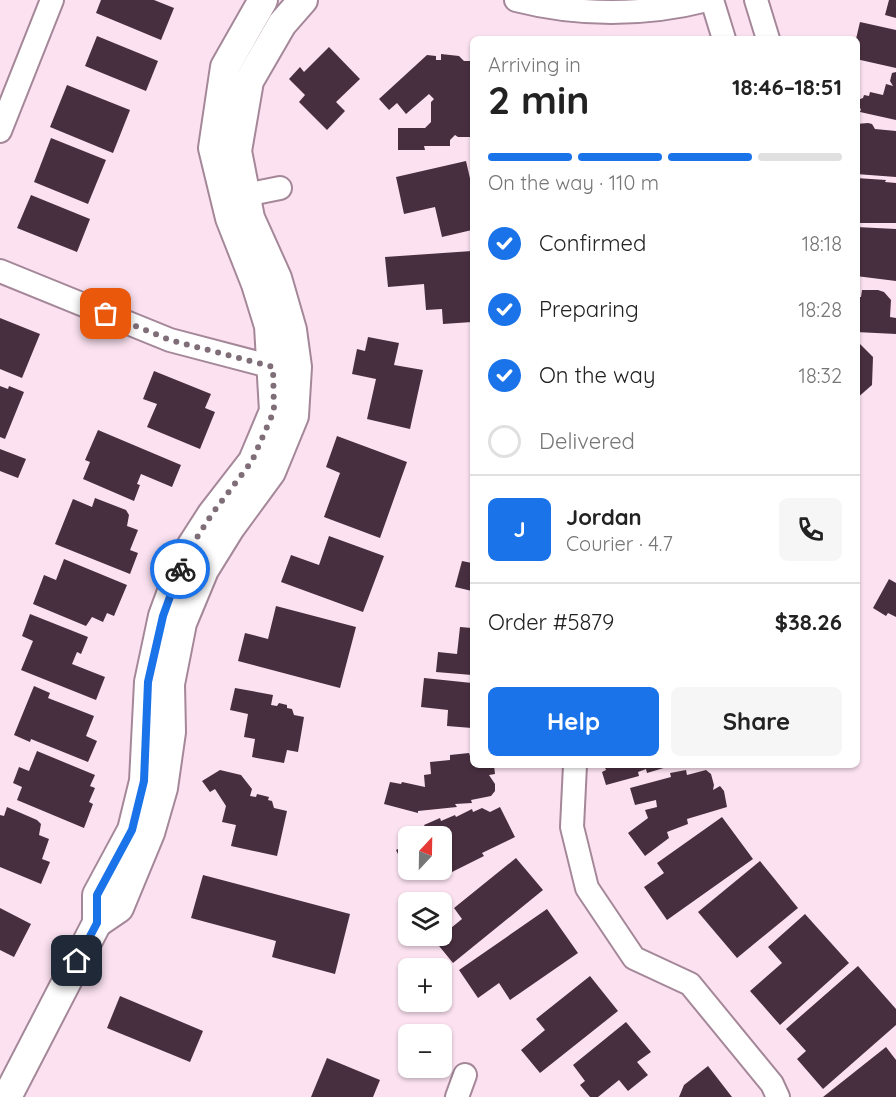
<!DOCTYPE html>
<meta charset="utf-8">
<style>
:root{--surface:#fff;--page:#f6f6f6;--text:#222;--muted:#767676;--line:#e0e0e0;--accent:#1a73e8}
body{margin:0;font-family:Quicksand,sans-serif;background:var(--page);color:var(--text);height:100vh;display:flex;flex-direction:column;font-size:22px;white-space:nowrap}
*{box-sizing:border-box;margin:0}
p{font-size:20px;color:var(--muted)}
.icon{flex:none;width:33px;height:33px;fill:none;stroke:currentColor;stroke-width:2;stroke-linecap:round;stroke-linejoin:round}
.map{position:relative;flex:1;overflow:hidden}
.details{position:absolute;left:470px;top:36px;width:390px;height:732px;display:flex;flex-direction:column;background:var(--surface);border-radius:9px;box-shadow:0 2px 4px #0004}
.details>*{flex:none}
.needle{width:39px;rotate:22deg}
.buttons{position:absolute;left:398px;top:826px;display:grid;gap:12px}
.buttons a{display:grid;place-items:center;width:54px;height:54px;border-radius:9px;background:var(--surface);box-shadow:0 2px 4px #0004;font-size:30px}
.pin{position:absolute;display:grid;place-items:center;width:51px;height:51px;color:#fff;margin:-26px;border-radius:12px;box-shadow:0 3px 9px #0006}
.courier{position:absolute;display:grid;place-items:center;width:60px;height:60px;margin:-30px;border:4px solid #1a73e8;border-radius:50%;background:#fff;color:#222;box-shadow:0 2px 8px #0007}
.summary em{font-style:normal;font-weight:700}
.summary div{display:flex;flex-direction:column-reverse}
.summary{display:flex;align-items:center;justify-content:space-between;height:102px;padding:0 18px}
h1{font-size:39px;font-weight:700;line-height:45px}
.bar{display:grid;grid-template-columns:repeat(4,1fr);gap:9px 6px;align-content:center;height:72px;padding:0 18px}
.bar i{height:8px;border-radius:4px;background:var(--line)}
.bar .active{background:var(--accent)}
.bar p{grid-column:span 4}
.line{display:flex;align-items:center;gap:15px;padding:0 18px;border-top:2px solid var(--line)}
.line div{flex:1}
.round{display:grid;place-items:center;flex:none;width:63px;height:63px;border-radius:9px;background:var(--page)}
ol{padding:0 18px;list-style:none}
li{display:flex;align-items:center;gap:18px;height:66px}
li p{margin-inline-start:auto}
li .icon{padding:6px;border-radius:50%;background:var(--accent);color:#fff;stroke-width:4}
li:last-child{color:var(--muted)}
li i{width:33px;height:33px;border:3px solid var(--line);border-radius:50%}
.cta{display:flex;gap:12px;margin-top:auto;padding:12px 18px}
.cta a{flex:1;height:69px;border-radius:9px;background:var(--accent);color:#fff;font-size:24px;font-weight:700;line-height:69px;text-align:center}
.cta a+a{background:var(--page);color:var(--text)}
.map>svg:first-child{display:block}
</style>
<div class="map">
<svg width="896" height="1097" viewBox="0 0 896 1097">
<rect width="100%" height="100%" fill="#fce2f1"/>
<g fill="#482f3f">
<path d="M101 0H154L174 8 161 40 96 13Z"/>
<path d="M889 0H896V18L885 15Z"/>
<path d="M860 22 896 30V68L856 59V39Z"/>
<path d="M97 36 158 61 146 91 85 66Z"/>
<path d="M329 47 360 79 336 102 345 111 327 130 299 102 305 95 289 79 300 67 304 72Z"/>
<path d="M441 54 459 56 464 61H472L471 137H458L455 135 450 140V146H424L425 150H398V128H425L431 122V102L434 99 429 94 406 114 397 103 389 110 379 99 427 55 436 56V60H441Z"/>
<path d="M896 72V120L860 112 861 109 858 107 860 99 863 98 864 95 869 96 870 92 883 95 886 84 893 86 890 81 892 73Z"/>
<path d="M67 85 130 110 113 153 50 127Z"/>
<path d="M868 123 872 124 875 129 896 131V177L856 174V124Z"/>
<path d="M51 138 106 160 88 204 34 182Z"/>
<path d="M466 161 472 187V230L442 237 435 207 404 214 396 177Z"/>
<path d="M856 178 886 180 885 182 896 183V223H856Z"/>
<path d="M31 195 90 219 77 252 17 228Z"/>
<path d="M856 227 896 229V281L856 276Z"/>
<path d="M472 251V322L443 324 442 309 426 310 424 284 388 287 385 257Z"/>
<path d="M862 290H878L884 292 891 300 890 317 896 318V334L856 332V297H861Z"/>
<path d="M0 318 40 334 22 378 0 369Z"/>
<path d="M368 337 399 343 394 365 423 370 410 429 367 419 376 379 352 374 357 349 365 351Z"/>
<path d="M856 340 873 357 872 385 856 399Z"/>
<path d="M154 371 211 394 205 408 215 412 200 449 147 427 157 404 143 399Z"/>
<path d="M0 386 8 389 9 386 24 392 5 439 0 437Z"/>
<path d="M98 430 181 465 172 487 141 474 137 484 140 485 134 501 83 479 90 462 85 460Z"/>
<path d="M337 436 407 462 380 538 324 517 340 473 326 467Z"/>
<path d="M0 449 26 459 18 478 0 471Z"/>
<path d="M95 498 126 510 129 515 127 526 138 530 130 550 138 553 130 574 55 544 73 499 92 507Z"/>
<path d="M329 536 384 556 363 612 281 582 291 555 319 565Z"/>
<path d="M64 559 127 585 114 616 107 613 103 622 92 617 86 626 33 604 44 575 56 580Z"/>
<path d="M462 561 472 563V591L455 587Z"/>
<path d="M889 579 896 583V617L888 613 886 616 873 608Z"/>
<path d="M276 606 356 627 340 688 238 661 245 633 268 639Z"/>
<path d="M30 614 88 637 81 654 77 652 72 664 105 677 96 700 21 670 33 641 22 636Z"/>
<path d="M460 627 472 628V675L436 672 438 652 457 654Z"/>
<path d="M424 678 472 683V728L447 726 448 710 421 707Z"/>
<path d="M34 686 50 693 48 698 94 716 86 736 97 741 88 762 31 739 30 742 14 735Z"/>
<path d="M235 688 273 695 271 705 277 706 279 703 287 705V708L292 709 294 715 304 717 298 752 287 750 284 763 252 757 255 739 244 737 248 714 230 710Z"/>
<path d="M37 751 95 775 90 786 95 788 89 802 93 804 84 828 17 800 22 787 13 783 19 767 29 771Z"/>
<path d="M469 753 470 756H472V765H494L495 774 489 775 495 784V791L491 796 471 800 472 803 455 804 457 807 418 811V813L384 804 390 782 401 784 402 782 425 787 424 775 431 774 430 762 450 760V755Z"/>
<path d="M604 765H667V767L647 773 646 769 638 772 639 776 606 785 602 772 606 770Z"/>
<path d="M220 770 241 775 252 789 250 796 256 797 257 794 269 797 268 800 272 801 274 808 287 811 277 856 231 846 236 825 222 822 226 806 215 789 210 792 202 781Z"/>
<path d="M686 770 687 775 706 770 711 774 714 785 713 790 720 786 724 791 727 807 687 819 688 824 667 832 669 838 645 856 628 833 648 818 645 810 657 807 656 800 635 805 630 788 671 777 670 773Z"/>
<path d="M7 807 37 820 41 824 39 835 49 839 42 859 50 862 41 884 0 867V815L4 816Z"/>
<path d="M500 807 515 837 482 853 484 856 448 874 441 860V837H422L429 834 424 825 440 818 441 821 455 815 456 817 472 809 473 812 482 808 490 812Z"/>
<path d="M722 817 753 859 667 920 644 887 664 873 657 863Z"/>
<path d="M408 844V869L406 870 396 850Z"/>
<path d="M516 858 543 890 453 963 435 941 462 919 454 908Z"/>
<path d="M760 861 798 908 737 958 698 912Z"/>
<path d="M203 875 350 914 335 974 272 957 276 941 191 918Z"/>
<path d="M0 908 31 924 14 957 0 950Z"/>
<path d="M547 909 578 953 510 1000 499 983 478 998 459 970Z"/>
<path d="M805 914 849 963 780 1025 750 991 782 963 768 947Z"/>
<path d="M858 966 896 1009V1025L823 1089 797 1059 806 1051 786 1029Z"/>
<path d="M590 976 618 1011 540 1073 521 1050 545 1030 536 1019Z"/>
<path d="M120 996 203 1031 190 1062 107 1028Z"/>
<path d="M626 1022 651 1052 637 1062 648 1075 628 1091 619 1080 598 1097H590L580 1085 585 1081 573 1065Z"/>
<path d="M886 1047 896 1060V1097H823Z"/>
<path d="M327 1058 380 1080 373 1097H311Z"/>
<path d="M708 1066 732 1097H679L684 1085Z"/>
</g>
<g fill="none" stroke-linecap="round" stroke-linejoin="round">
<defs>
<g id="minor">
<path d="M516 0C578 16 645 16 707 0"/>
<path d="M712 0 724 39"/>
<path d="M756 0 768 39"/>
<path d="M0 131 52 0"/>
<path d="M245 195 280 188"/>
<path d="M0 271 170 340 273 367H286"/>
<path d="M575 765 572 827 587 888 634 958 690 984 772 1084 778 1097"/>
<path d="M457 1097 465 1075"/>
</g>
<g id="tertiary">
<path d="M97 923 119 908 150 833 163 788 171 732 170 684 182 623 204 570 230 528 271 472 294 416 297 367 292 330 277 278 250 218 237 151 249 81 282 24 303 0"/>
<path d="M7 1097 97 923V895L132 830 144 781 149 682 163 616 185 556 212 514 253 461 274 411 269 326 256 284 230 218 213 148 225 67 263 0"/>
</g>
</defs>
<use href="#minor" stroke="#a48798" stroke-width="26"/>
<use href="#tertiary" stroke="#a48798" stroke-width="32"/>
<use href="#minor" stroke="#fff" stroke-width="22"/>
<use href="#tertiary" stroke="#fff" stroke-width="28"/>
</g>
<g fill="none" stroke-linecap="round" stroke-linejoin="round">
<path stroke="#7f6e78" stroke-width="6" stroke-dasharray="0 10.8" d="M106 314 170 340 273 367 274 411 252 461 212 514 185 556 180 569"/>
<path stroke="#1a73e8" stroke-width="8" d="M77 961 97 923V895L132 830 144 781 148 682 163 616 180 569"/>
</g>
</svg>
<div class="buttons">
<a><svg class="needle" viewBox="-14 -14 28 28"><path d="M0-13l5 13h-10z" fill="#e53935"/><path d="M0 13l5-13h-10z" fill="#767676"/></svg></a>
<a><svg class="icon" aria-label="layers" viewBox="0 0 24 24"><path d="M12 4l9 5-9 5-9-5zM3 14l9 5 9-5"/></svg></a>
<a>+</a>
<a>−</a>
</div>
<div class="pin" style="left:106px;top:314px;background:#ea580c"><svg class="icon" aria-label="bag" viewBox="0 0 24 24"><path d="M5 8h14l-1 12H6zM9 8a3 3 0 0 1 6 0"/></svg></div>
<div class="pin" style="left:77px;top:961px;background:#1f2937"><svg class="icon" aria-label="home" viewBox="0 0 24 24"><path d="M3 11l9-7 9 7M6 9v11h12V9"/></svg></div>
<div class="courier" style="left:180px;top:569px"><svg class="icon" aria-label="bike" viewBox="0 0 24 24"><circle cx="6" cy="16" r="4"/><circle cx="18" cy="16" r="4"/><path d="M6 16l4-8h5l3 8M10 8l3 8H6M13 5h3"/></svg></div>
<section class="details">
<div class="summary"><div><h1>2 min</h1><p>Arriving in</p></div><em>18:46–18:51</em></div>
<div class="bar"><i class="active"></i><i class="active"></i><i class="active"></i><i></i><p>On the way · 110 m</p></div>
<ol>
<li><svg class="icon" aria-label="check" viewBox="0 0 24 24"><path d="M5 12l5 5 9-10"/></svg>Confirmed<p>18:18</p></li>
<li><svg class="icon" aria-label="check" viewBox="0 0 24 24"><path d="M5 12l5 5 9-10"/></svg>Preparing<p>18:28</p></li>
<li><svg class="icon" aria-label="check" viewBox="0 0 24 24"><path d="M5 12l5 5 9-10"/></svg>On the way<p>18:32</p></li>
<li><i></i>Delivered</li>
</ol>
<div class="line" style="height:108px"><b class="round" style="background:var(--accent);color:#fff">J</b><div><b>Jordan</b><p>Courier · 4.7</p></div><a class="round"><svg class="icon" aria-label="phone" viewBox="0 0 24 24"><path d="M5 4h4l2 5-3 2q2 4 5 5l2-3 5 2v4C11 20 4 13 5 4z"/></svg></a></div>
<div class="line" style="height:78px"><div>Order #5879</div><b>$38.26</b></div>
<div class="cta"><a>Help</a><a>Share</a></div>
</section>
</div>
